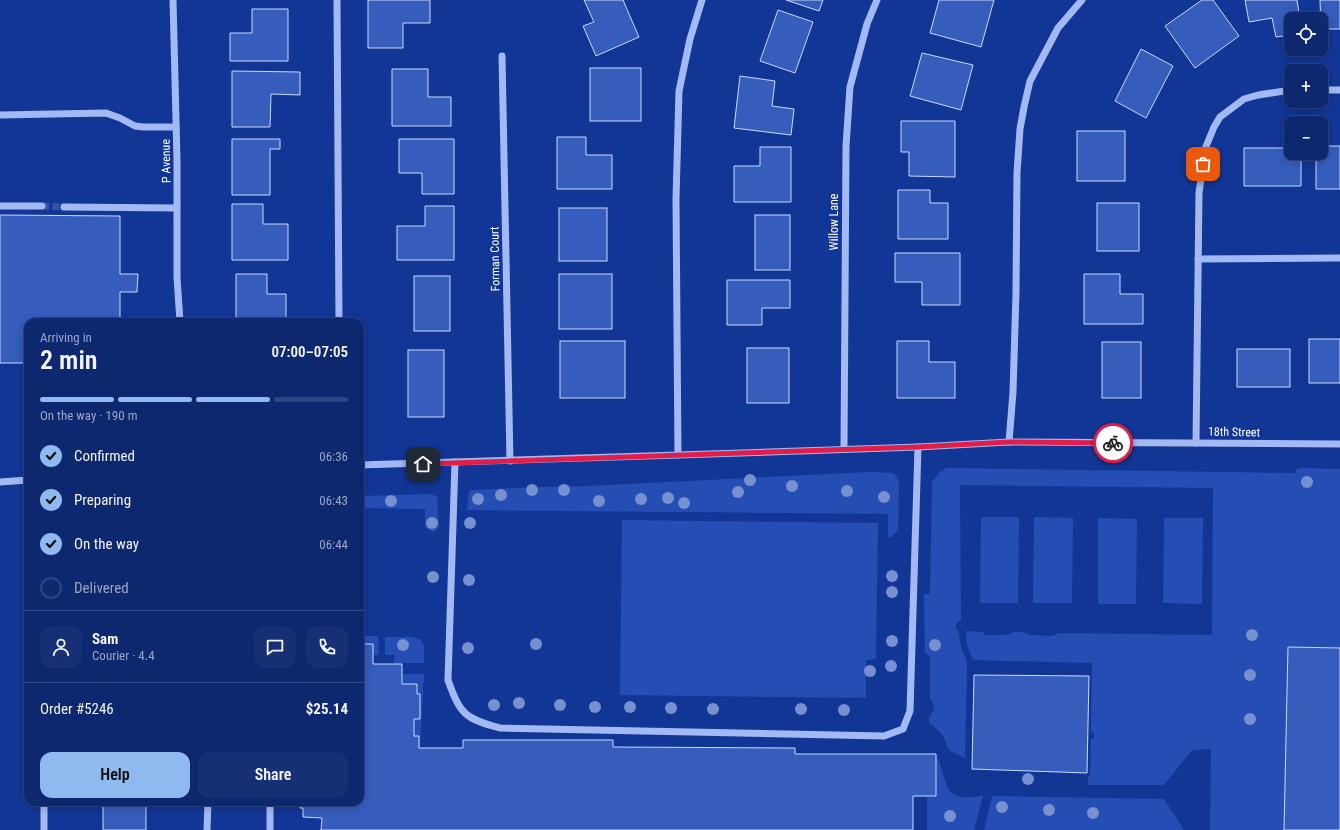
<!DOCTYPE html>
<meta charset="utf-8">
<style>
:root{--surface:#0e2870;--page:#173075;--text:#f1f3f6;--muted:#9ba6c3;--line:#2e4483;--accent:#90b9f0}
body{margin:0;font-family:"Roboto Condensed",sans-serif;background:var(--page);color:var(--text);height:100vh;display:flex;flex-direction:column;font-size:15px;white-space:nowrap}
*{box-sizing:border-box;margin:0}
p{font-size:13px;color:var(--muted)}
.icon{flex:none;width:22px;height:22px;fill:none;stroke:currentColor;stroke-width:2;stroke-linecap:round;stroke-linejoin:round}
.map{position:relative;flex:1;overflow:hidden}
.side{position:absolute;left:24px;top:318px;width:340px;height:488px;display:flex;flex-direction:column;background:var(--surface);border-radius:12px;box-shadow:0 2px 10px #0003,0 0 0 1px var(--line)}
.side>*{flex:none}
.fabs{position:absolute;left:1284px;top:12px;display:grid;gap:8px}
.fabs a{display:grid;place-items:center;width:44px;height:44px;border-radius:8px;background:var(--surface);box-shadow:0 2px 10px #0003,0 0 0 1px var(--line);font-size:20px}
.pin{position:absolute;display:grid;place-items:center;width:34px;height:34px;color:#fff;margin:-17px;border-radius:8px;box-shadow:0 2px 6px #0006}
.courier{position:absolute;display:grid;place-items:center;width:40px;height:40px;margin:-20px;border:3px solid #e11d48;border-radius:50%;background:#fff;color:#222;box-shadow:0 1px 5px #0007}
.headline em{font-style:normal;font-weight:600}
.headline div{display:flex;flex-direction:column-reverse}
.headline{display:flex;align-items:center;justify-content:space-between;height:68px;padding:0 16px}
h1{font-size:26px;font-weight:600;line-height:30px}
.bar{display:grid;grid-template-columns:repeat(4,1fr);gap:6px 4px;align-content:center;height:48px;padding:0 16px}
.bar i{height:5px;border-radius:3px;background:var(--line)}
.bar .current{background:var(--accent)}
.bar p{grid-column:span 4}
.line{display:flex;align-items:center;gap:10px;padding:0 16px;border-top:1px solid var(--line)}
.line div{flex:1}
.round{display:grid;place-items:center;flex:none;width:42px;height:42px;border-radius:12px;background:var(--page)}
ol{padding:0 16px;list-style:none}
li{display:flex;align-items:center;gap:12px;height:44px}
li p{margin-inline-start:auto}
li .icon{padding:4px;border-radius:50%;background:var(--accent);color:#111;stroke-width:4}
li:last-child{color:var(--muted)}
li i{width:22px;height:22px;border:2px solid var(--line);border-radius:50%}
.action{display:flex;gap:8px;margin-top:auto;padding:8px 16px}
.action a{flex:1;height:46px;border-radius:12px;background:var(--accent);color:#111;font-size:16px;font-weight:600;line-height:46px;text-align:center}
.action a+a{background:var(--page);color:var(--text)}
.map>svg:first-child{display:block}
</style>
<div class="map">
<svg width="1340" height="830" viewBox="0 0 1340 830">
<rect width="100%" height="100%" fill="#123696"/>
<g fill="#254eb5">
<path d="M947 468 1295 473 1296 470 1300 468 1340 469V830H1210L1211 749 1192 750 1164 785H1088V776H1090L1091 739H1094V733L1091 732 1092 663 973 660 967 645 966 631 983 632 984 635H1007L1013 632H1023L1029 635 1052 636 1059 633 1212 635 1213 488 960 485 961 620 956 624V630L958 629 961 647 967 662 965 758 949 750C944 736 941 731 929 723V717L934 710 933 704 930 699V657L925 652 924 594H930L932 482 940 472Z"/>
<path d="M870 472 893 473 897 477 899 484 898 530 891 537H888V514L467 510 468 499 470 490 542 487 588 486Z"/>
<path d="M432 494 437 497 439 527 434 532 427 529 425 527V509L360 508V496Z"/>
<path d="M981 517H1019L1018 603H980Z"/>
<path d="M1034 517 1073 518 1072 603H1033Z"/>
<path d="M1098 518 1137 519 1136 604H1098Z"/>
<path d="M1164 518H1203L1202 604 1163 603Z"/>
<path d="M622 520 878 523 876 659 866 660V698L620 695Z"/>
<path d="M360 636H378L379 655H373V644H360Z"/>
<path d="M385 637H412L421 640 424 645V663H394V655H385Z"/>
<path d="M402 674H424L420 744 419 745V736H414V719H420V694H417V684H402Z"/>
<path d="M936 758 938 759 948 788C955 801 970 797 983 796L974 830H927V796H936Z"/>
<path d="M992 796 1164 799 1184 830H984Z"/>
</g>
<g fill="#365cbc" stroke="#cad9fd">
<path d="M368 0H430V23H403V48H368Z"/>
<path d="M584 0H623L639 37 596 56 583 26 594 22Z"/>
<path d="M786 0H823L819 11Z"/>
<path d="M939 0H994L981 47 930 33Z"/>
<path d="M1202 0H1213L1239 36 1195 68 1165 26Z"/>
<path d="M1245 0H1297L1300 19H1291V35L1276 37 1272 18 1249 22Z"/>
<path d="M1320 0H1340V29H1321Z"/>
<path d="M252 9H288V61H230V33H252Z"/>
<path d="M778 10 813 22 795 73 760 61Z"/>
<path d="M1141 49 1173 66 1146 118 1115 101Z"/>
<path d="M922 53 973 65 961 110 910 96Z"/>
<rect x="590" y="68" width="51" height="53"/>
<path d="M392 69H428V97H451V126H392Z"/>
<path d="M232 71 300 72V95L271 94 270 127H232Z"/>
<path d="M740 76 775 81 772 106 794 109 791 135 734 128Z"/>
<path d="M901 121H955V177L909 176V152H901Z"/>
<rect x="1077" y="131" width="48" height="50"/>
<path d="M557 137H586V155H612V189H557Z"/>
<path d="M232 139H280V149H270V195H232Z"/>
<path d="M399 139H454V194H422V173H399Z"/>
<path d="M1321 146H1340V189H1316V153H1321Z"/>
<path d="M760 147H791V202H734V166H760Z"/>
<path d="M1244 148H1291V153H1301V186H1244Z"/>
<path d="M898 190H930V203H948V239H898Z"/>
<rect x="1097" y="203" width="42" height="48"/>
<path d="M232 204H263V224H288V260H232Z"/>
<path d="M425 206H454V260H397V226H425Z"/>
<rect x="559" y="208" width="48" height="53"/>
<path d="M0 215 120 216V274H138L137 292H120V322H28V363H0Z"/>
<rect x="755" y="215" width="35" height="55"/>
<path d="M895 253H960V305H922V282H895Z"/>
<path d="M236 274H267V294H286V322H236Z"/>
<rect x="559" y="274" width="53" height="55"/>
<path d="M1084 274H1120V294H1143V324H1084Z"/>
<rect x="414" y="276" width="36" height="55"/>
<path d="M727 280H790V308H762V325H727Z"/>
<rect x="1309" y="339" width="31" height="44"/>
<rect x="560" y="341" width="65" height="57"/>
<path d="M897 341H929V362H955V398H897Z"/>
<rect x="1102" y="342" width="39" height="56"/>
<rect x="747" y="348" width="42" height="55"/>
<rect x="1237" y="349" width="53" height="38"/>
<rect x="408" y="350" width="36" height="67"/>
<path d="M360 644H373V664H402V684H417V694H420V719H414V736H419V748H463V740H613V747L795 748V754H936V796H913V830H321L322 818 303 817V808H300V802H360Z"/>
<path d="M1288 647 1340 648V830H1284Z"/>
<path d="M974 675 1089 676 1087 773 972 769Z"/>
<rect x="103" y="802" width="43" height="28"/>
</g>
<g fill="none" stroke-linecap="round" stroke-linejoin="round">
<path stroke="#3654a6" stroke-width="7" stroke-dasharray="7 3.5" stroke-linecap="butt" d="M42 206 64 207"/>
<g stroke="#a2b9f3" stroke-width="7">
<path d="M173 0 177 160V277L180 322"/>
<path d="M337 0 339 322"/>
<path d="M502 56 510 461"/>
<path d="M1321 90H1340"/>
<path d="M0 115 106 113 120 118 135 126 143 127H176"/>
<path d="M0 206H42"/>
<path d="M64 207 177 208"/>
<path d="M1198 259 1340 258"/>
<path d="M1009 442 1013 392 1016 293 1017 173 1020 129 1024 107 1030 81 1058 28 1082 0"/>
<path d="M1196 443 1199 193 1205 149 1214 127 1220 117 1244 99 1258 95 1291 90"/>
<path d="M844 449 846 146 850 87 867 24 877 0"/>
<path d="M678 455 676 199 679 91 690 39 702 0"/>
<path d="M455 462 448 680C460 714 465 719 500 728L884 736 903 729 910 711 918 447"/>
<path d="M360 465 678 455 918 447 1009 442 1340 444"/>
<path d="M0 482 28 480"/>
<path d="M44 830V802"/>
<path d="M207 830 208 802"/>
<path d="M270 830V802"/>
</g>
</g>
<g fill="#7790cf">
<circle cx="750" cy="480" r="6"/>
<circle cx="1307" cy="482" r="6"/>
<circle cx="792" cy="486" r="6"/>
<circle cx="532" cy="490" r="6"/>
<circle cx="564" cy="490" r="6"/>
<circle cx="847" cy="491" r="6"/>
<circle cx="738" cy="492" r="6"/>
<circle cx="501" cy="495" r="6"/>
<circle cx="884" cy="497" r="6"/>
<circle cx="668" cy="498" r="6"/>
<circle cx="478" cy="499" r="6"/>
<circle cx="641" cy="499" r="6"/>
<circle cx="391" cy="501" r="6"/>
<circle cx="599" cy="501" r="6"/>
<circle cx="684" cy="503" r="6"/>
<circle cx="432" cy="523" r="6"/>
<circle cx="470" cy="523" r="6"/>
<circle cx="892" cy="576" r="6"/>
<circle cx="433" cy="577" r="6"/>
<circle cx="469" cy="580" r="6"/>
<circle cx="892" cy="592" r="6"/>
<circle cx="1252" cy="635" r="6"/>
<circle cx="892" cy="641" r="6"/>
<circle cx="536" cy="644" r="6"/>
<circle cx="403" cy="645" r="6"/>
<circle cx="935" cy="645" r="6"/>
<circle cx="468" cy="648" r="6"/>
<circle cx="891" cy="666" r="6"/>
<circle cx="870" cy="671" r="6"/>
<circle cx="1250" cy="675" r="6"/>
<circle cx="519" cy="703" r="6"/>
<circle cx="494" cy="705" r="6"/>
<circle cx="560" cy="705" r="6"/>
<circle cx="595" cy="707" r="6"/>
<circle cx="630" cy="707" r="6"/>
<circle cx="671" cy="708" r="6"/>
<circle cx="713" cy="709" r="6"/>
<circle cx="801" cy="709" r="6"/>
<circle cx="844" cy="710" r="6"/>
<circle cx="1250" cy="719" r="6"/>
<circle cx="1028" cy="779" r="6"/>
<circle cx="1002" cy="807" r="6"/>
<circle cx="1049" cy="810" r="6"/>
<circle cx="1093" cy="813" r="6"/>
<circle cx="950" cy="816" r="6"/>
</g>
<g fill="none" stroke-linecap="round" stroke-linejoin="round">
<path stroke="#acb9da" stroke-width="4" stroke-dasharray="0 7.2" d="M1113 443H1196L1199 193 1203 164"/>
<path stroke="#e11d48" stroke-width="5" d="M423 464 918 447 1009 442 1113 443"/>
</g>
<g text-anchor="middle" stroke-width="3.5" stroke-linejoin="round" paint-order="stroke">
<g font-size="12" fill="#fff" stroke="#123696">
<text transform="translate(166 161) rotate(-91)" y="4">P Avenue</text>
<text transform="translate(834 222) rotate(-90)" y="4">Willow Lane</text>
<text transform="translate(495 259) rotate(-91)" y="4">Forman Court</text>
<text transform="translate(1234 432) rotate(1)" y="4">18th Street</text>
</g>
</g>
</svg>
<div class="fabs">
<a><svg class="icon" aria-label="locate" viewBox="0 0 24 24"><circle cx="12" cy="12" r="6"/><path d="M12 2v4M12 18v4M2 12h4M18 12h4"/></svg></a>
<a>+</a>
<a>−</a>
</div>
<div class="pin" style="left:1203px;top:164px;background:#ea580c"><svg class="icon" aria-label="bag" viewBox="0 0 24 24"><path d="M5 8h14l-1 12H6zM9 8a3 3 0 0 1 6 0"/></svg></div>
<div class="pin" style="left:423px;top:464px;background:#1f2937"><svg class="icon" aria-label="home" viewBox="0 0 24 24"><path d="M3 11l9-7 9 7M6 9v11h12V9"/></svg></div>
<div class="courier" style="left:1113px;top:443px"><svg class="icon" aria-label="bike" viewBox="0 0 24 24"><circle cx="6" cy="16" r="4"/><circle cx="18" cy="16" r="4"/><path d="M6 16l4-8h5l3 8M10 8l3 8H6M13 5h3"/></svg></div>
<section class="side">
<div class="headline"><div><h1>2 min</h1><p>Arriving in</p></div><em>07:00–07:05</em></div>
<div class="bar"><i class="current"></i><i class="current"></i><i class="current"></i><i></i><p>On the way · 190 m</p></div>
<ol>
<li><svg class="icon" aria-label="check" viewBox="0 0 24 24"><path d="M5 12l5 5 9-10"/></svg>Confirmed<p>06:36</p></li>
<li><svg class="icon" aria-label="check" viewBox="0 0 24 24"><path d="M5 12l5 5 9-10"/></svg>Preparing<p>06:43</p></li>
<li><svg class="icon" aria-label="check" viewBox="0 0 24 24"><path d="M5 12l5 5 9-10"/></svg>On the way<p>06:44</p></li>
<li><i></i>Delivered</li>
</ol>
<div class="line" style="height:72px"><a class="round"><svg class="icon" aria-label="person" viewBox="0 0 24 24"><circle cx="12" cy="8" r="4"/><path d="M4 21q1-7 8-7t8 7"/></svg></a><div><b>Sam</b><p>Courier · 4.4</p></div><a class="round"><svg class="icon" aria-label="chat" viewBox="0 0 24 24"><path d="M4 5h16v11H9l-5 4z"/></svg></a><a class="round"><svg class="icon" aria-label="phone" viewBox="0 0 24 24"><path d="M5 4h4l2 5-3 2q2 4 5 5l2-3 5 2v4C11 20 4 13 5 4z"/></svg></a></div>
<div class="line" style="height:52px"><div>Order #5246</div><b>$25.14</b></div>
<div class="action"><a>Help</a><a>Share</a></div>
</section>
</div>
